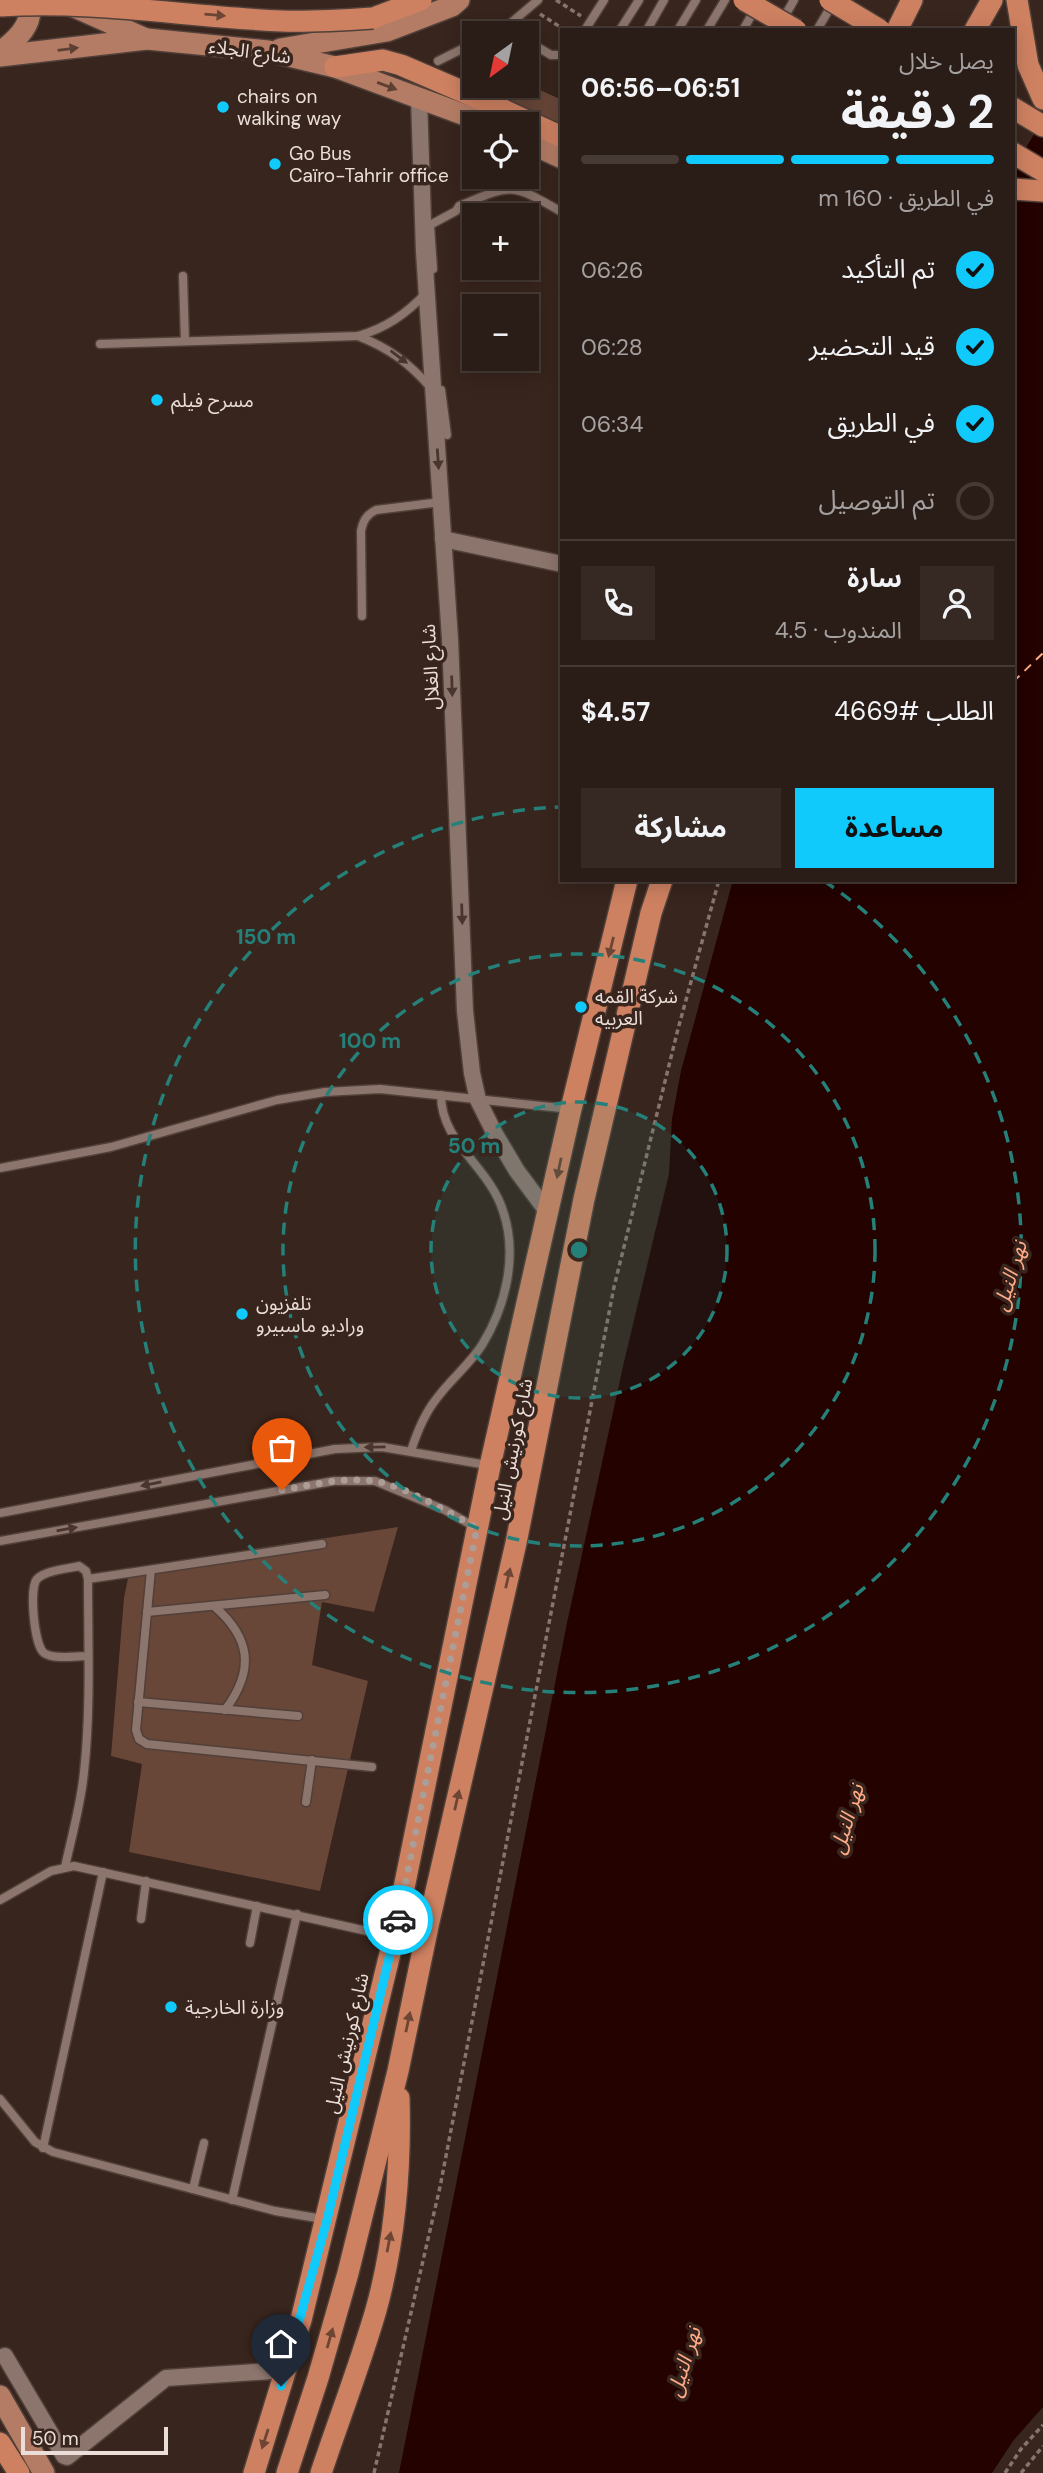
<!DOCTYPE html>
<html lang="ar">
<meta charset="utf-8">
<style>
:root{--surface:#2a1c16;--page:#362923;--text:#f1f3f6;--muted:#a5a1a1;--line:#463a35;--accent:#0fcafa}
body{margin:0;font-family:"DM Sans","Noto Sans Arabic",sans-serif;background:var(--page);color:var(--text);direction:rtl;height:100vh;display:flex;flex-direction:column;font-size:26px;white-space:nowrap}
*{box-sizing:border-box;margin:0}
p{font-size:23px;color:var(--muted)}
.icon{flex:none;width:38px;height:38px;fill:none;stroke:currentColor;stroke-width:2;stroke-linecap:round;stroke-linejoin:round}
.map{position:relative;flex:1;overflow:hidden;direction:ltr}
.side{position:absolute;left:560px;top:28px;width:455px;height:854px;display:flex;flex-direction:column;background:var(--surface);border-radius:0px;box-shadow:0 4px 18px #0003,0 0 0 2px var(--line);direction:rtl}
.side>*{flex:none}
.needle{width:46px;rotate:213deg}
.controls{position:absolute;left:462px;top:21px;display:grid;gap:14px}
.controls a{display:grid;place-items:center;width:77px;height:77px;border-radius:0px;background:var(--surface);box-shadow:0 4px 18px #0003,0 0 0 2px var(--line);font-size:35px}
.scale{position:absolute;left:21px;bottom:18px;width:147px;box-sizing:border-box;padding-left:7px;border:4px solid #ebded9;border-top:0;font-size:19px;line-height:24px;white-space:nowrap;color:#ebded9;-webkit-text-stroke:5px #38251d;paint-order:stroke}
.pin{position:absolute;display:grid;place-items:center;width:60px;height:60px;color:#fff;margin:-72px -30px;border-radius:50% 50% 50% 0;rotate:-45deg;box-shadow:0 0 7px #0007}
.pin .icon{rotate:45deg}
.courier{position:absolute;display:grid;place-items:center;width:70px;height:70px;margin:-35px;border:5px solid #0fcafa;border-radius:50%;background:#fff;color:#222;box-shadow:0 2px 9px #0007}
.head em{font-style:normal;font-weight:700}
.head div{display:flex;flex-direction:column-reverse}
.head{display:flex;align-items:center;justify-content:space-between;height:119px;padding:0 21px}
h1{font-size:46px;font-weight:700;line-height:52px}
.bar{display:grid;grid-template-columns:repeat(4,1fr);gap:10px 7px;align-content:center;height:84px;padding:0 21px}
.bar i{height:9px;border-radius:5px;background:var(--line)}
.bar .current{background:var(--accent)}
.bar p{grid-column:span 4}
.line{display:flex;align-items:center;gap:18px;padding:0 21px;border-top:2px solid var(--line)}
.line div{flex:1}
.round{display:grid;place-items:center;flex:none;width:74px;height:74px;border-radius:0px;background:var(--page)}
ol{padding:0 21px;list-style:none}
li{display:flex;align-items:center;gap:21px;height:77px}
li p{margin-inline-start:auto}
li .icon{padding:7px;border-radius:50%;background:var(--accent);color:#111;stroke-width:4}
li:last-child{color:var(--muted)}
li i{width:38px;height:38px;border:4px solid var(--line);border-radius:50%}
.button{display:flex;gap:14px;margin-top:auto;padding:14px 21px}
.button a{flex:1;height:80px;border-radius:0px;background:var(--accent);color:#111;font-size:28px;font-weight:700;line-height:80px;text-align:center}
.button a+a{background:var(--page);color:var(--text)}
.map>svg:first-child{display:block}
</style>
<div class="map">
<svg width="1043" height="2473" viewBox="0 0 1043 2473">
<rect width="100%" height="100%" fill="#38251d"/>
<g fill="#684638">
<path d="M527 84 562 100V128L487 93 490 86H527Z"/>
<path d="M398 1527 374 1612 322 1602 312 1665 368 1681 320 1891 129 1852 142 1764 111 1756 124 1598 130 1568Z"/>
</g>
<path fill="#230200" d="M1043 120V2407L1013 2441 992 2473H399L567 1623 624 1362 669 1174 672 1119 681 1071 733 880H1013V169Z"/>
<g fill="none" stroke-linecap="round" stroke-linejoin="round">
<path stroke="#ffab88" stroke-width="2" stroke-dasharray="9 7" stroke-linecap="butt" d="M1013 682 1043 653"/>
<defs>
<g id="lane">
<path d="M782 21 794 0"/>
<path d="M585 30 604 0"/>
<path d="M620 30 639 0"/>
<path d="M647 30 664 0"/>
<path d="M678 30 696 0"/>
<path d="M707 30 725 0"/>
<path d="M743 30 755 9"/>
<path d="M817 30 833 3"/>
<path d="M514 33 505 28 538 0"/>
<path d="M527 41 551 55H562"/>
<path d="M438 61 474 43"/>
<path d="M492 177 497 190"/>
<path d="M433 269 430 225 456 211 459 206C514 183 510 183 562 212"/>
<path d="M183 276 185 341"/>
<path d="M358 336C389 348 409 363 431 388"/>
<path d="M100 344 358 336C386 328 406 314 426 293"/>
<path d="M436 432 447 435 441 390"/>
<path d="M362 616 361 531C363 521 366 515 376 510L441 502"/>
<path d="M0 1168 111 1147 277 1100 325 1092 380 1089 571 1109"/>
<path d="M411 1451C417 1432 424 1414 437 1398 450 1380 470 1364 482 1345 506 1306 518 1255 503 1211 489 1166 441 1143 441 1095"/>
<path d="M0 1513 335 1449 382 1447 487 1465"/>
<path d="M0 1541 334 1481H375L445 1510 475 1527"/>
<path d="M151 1570 136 1730 139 1739 147 1744 372 1767"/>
<path d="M88 1579 322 1544"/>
<path d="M214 1606C251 1638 255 1670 225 1710"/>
<path d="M147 1612 325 1595"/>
<path d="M138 1702 298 1716"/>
<path d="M306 1802 312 1760"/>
<path d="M65 1867C72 1835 81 1804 84 1772 91 1709 88 1643 88 1579L86 1571 79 1566C67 1569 46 1570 37 1579 29 1588 34 1645 44 1653 54 1660 76 1656 87 1656"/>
<path d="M0 1900 51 1871 74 1866 394 1937"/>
<path d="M141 1919 146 1881"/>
<path d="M250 1943 257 1906"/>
<path d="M0 2099 35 2142 53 2152 275 2211 323 2219"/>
<path d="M43 2148 103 1872"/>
<path d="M193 2189 204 2143"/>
<path d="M232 2200 297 1914"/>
</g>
<g id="street">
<path d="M419 98 424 252 450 639 465 1011 472 1073 478 1100 495 1134 517 1171 549 1214"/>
<path d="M443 539 562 564"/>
<path d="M5 2356 64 2456 67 2457 166 2378 286 2370"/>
</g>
<g id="primary">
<path d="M70 5 146 39"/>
<path d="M280 49 387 31 452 6 459 0"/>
<path d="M0 52C17 40 37 22 27 0"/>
<path d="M0 56 147 39 268 51 335 67 489 124"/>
<path d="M527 142 562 158"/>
<path d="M0 2396 44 2473"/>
</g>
<g id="highway">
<path d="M1017 0 1028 65 1043 99"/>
<path d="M373 18 421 0"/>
<path d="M897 30 912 0"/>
<path d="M975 30 992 0"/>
<path d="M335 67 383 60 401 65 480 99 562 137"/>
<path d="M1013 108 1043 126"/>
<path d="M1013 153 1043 171"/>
<path d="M1013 189 1043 191"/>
<path d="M0 2443 19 2473"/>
<path d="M254 2473 301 2320 394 1937 490 1466 571 1109 627 880"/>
<path d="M287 2473 318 2378 348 2273 398 2071 428 1926 516 1543 584 1199 651 913 662 880"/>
<path d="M321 2473C339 2419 360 2365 376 2310 395 2241 401 2169 399 2098"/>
</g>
</defs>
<use href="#lane" stroke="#504039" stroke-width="11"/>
<use href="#street" stroke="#504039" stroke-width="19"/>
<use href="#primary" stroke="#504039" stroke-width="24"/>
<use href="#highway" stroke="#504039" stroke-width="24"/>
<g stroke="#85756e" stroke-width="3.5" stroke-dasharray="5 3.5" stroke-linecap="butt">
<path d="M556 0 581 16"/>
<path d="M540 14 565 30"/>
<path d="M374 2473 440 2187 614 1287 678 1029 719 880"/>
<path d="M1005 2473 1021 2449 1043 2425"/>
<path d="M1021 2473 1043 2446"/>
</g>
<use href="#lane" stroke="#8c756c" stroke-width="8"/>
<use href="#street" stroke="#8c756c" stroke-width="16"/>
<use href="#primary" stroke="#b47c65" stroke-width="21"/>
<use href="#highway" stroke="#ce8161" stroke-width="21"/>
<defs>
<g id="highway-bridge">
<path d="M744 0 796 30"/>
<path d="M830 0 880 30"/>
<path d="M0 6C95 0 187 17 282 21 313 22 343 20 373 18"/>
</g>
</defs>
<use href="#highway-bridge" stroke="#504039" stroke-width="24" stroke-linecap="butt"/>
<use href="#highway-bridge" stroke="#ce8161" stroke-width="21"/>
</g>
<defs><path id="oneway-solid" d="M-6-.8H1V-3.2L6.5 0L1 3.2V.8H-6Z" transform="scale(1.75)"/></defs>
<g fill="#6c4535">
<use href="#oneway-solid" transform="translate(215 15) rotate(5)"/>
<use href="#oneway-solid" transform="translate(611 947) rotate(104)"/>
<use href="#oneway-solid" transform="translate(559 1168) rotate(102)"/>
<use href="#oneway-solid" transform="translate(508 1578) rotate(-77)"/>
<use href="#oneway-solid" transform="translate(457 1800) rotate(-77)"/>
<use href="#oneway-solid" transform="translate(408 2022) rotate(-78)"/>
<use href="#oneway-solid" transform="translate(389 2242) rotate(-79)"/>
<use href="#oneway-solid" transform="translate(330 2338) rotate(-74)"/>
<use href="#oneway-solid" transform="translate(265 2439) rotate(108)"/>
</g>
<g fill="#5d3f33">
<use href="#oneway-solid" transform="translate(68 49) rotate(-7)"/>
<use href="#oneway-solid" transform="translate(387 86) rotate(20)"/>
</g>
<g fill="#49352d">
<use href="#oneway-solid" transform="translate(399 357) rotate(37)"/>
<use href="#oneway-solid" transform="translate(438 459) rotate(86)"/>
<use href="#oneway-solid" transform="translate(452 686) rotate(88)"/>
<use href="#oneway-solid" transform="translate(462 914) rotate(88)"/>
<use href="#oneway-solid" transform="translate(375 1447) rotate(179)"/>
<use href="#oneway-solid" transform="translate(151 1484) rotate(169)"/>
<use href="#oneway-solid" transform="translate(67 1529) rotate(-10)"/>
</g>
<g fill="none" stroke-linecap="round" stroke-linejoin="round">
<path stroke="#ac9d97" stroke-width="7" stroke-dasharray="0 12.6" d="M282 1490C312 1485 343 1477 374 1481 403 1485 450 1513 477 1528L398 1920"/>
<path stroke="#0fcafa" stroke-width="9" d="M281 2386 327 2220 398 1920"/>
</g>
<circle cx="579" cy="1250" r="148" fill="#258079" fill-opacity=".12"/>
<g fill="none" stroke="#258079" stroke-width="3.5" stroke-dasharray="12 9">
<circle cx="579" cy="1250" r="148"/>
<circle cx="579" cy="1250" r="296"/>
<path d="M824 881A443 443 0 1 1 560 807"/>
</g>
<g fill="#0fcafa" stroke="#38251d" stroke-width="2.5">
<circle cx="223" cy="107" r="7"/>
<circle cx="275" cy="164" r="7"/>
<circle cx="157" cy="400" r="7"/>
<circle cx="581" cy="1007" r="7"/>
<circle cx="242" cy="1314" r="7"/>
<circle cx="171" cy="2007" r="7"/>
</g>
<g text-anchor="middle" stroke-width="7" stroke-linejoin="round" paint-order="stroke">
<g font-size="19" fill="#ebded9" stroke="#38251d">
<text transform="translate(250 51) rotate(8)" y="7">شارع الجلاء</text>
<text transform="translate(430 667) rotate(-93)" y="7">شارع الغلال</text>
<text transform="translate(512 1449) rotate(-79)" y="7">شارع كورنيش النيل</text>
<text transform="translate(346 2043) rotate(-77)" y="7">شارع كورنيش النيل</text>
</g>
<g font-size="19" fill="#ebded9" stroke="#38251d" text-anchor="start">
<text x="237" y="103">chairs on<tspan x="237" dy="22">walking way</tspan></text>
<text x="289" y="160">Go Bus<tspan x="289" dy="22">Caïro-Tahrir office</tspan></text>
<text x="171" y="407">مسرح فيلم</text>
<text x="595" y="1003">شركة القمه<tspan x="595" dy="22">العربيه</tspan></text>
<text x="256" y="1310">تلفزيون<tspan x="256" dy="22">وراديو ماسبيرو</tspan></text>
<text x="185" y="2014">وزارة الخارجية</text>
</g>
<g font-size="21" font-style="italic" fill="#ffab88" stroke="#38251d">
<text transform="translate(1010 1276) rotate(-73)" y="7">نهر النيل</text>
<text transform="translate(847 1819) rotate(-73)" y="7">نهر النيل</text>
<text transform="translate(684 2362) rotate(-73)" y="7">نهر النيل</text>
</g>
</g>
<circle cx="579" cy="1250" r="10" fill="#258079" stroke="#38251d" stroke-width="3.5"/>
<g font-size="21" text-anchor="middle" font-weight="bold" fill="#258079" stroke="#38251d" stroke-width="7" stroke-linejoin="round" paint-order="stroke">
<text x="266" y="944">150 m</text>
<text x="370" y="1048">100 m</text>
<text x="474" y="1153">50 m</text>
</g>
</svg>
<div class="controls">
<a><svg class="needle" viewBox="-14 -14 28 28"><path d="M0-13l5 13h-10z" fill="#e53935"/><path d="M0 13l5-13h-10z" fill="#a5a1a1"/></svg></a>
<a><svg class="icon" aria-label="locate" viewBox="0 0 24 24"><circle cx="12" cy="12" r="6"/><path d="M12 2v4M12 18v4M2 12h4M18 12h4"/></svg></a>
<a>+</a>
<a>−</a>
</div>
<div class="scale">50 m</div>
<div class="pin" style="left:282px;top:1490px;background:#ea580c"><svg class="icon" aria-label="bag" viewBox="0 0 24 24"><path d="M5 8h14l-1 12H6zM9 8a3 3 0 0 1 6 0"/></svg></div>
<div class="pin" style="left:281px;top:2386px;background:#1f2937"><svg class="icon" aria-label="home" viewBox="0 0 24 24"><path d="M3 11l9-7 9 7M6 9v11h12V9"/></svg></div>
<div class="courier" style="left:398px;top:1920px"><svg class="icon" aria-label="car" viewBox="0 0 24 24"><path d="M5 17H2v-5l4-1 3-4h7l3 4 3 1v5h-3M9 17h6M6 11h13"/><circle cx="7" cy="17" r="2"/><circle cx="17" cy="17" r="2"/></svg></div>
<section class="side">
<div class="head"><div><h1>2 دقيقة</h1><p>يصل خلال</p></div><em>06:51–06:56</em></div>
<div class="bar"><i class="current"></i><i class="current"></i><i class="current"></i><i></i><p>في الطريق · 160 m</p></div>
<ol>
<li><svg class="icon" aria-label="check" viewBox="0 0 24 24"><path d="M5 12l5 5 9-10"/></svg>تم التأكيد<p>06:26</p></li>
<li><svg class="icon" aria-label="check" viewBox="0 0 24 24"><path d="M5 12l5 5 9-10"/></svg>قيد التحضير<p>06:28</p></li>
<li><svg class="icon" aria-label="check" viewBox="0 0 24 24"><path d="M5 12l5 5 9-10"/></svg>في الطريق<p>06:34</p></li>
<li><i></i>تم التوصيل</li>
</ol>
<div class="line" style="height:126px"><a class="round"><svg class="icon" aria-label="person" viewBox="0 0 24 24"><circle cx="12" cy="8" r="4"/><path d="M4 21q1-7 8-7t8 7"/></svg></a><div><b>سارة</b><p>المندوب · 4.5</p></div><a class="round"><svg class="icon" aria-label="phone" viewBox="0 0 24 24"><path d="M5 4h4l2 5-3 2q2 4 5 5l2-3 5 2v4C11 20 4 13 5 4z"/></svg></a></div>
<div class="line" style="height:91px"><div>الطلب #4669</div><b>$4.57</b></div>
<div class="button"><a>مساعدة</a><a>مشاركة</a></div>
</section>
</div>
